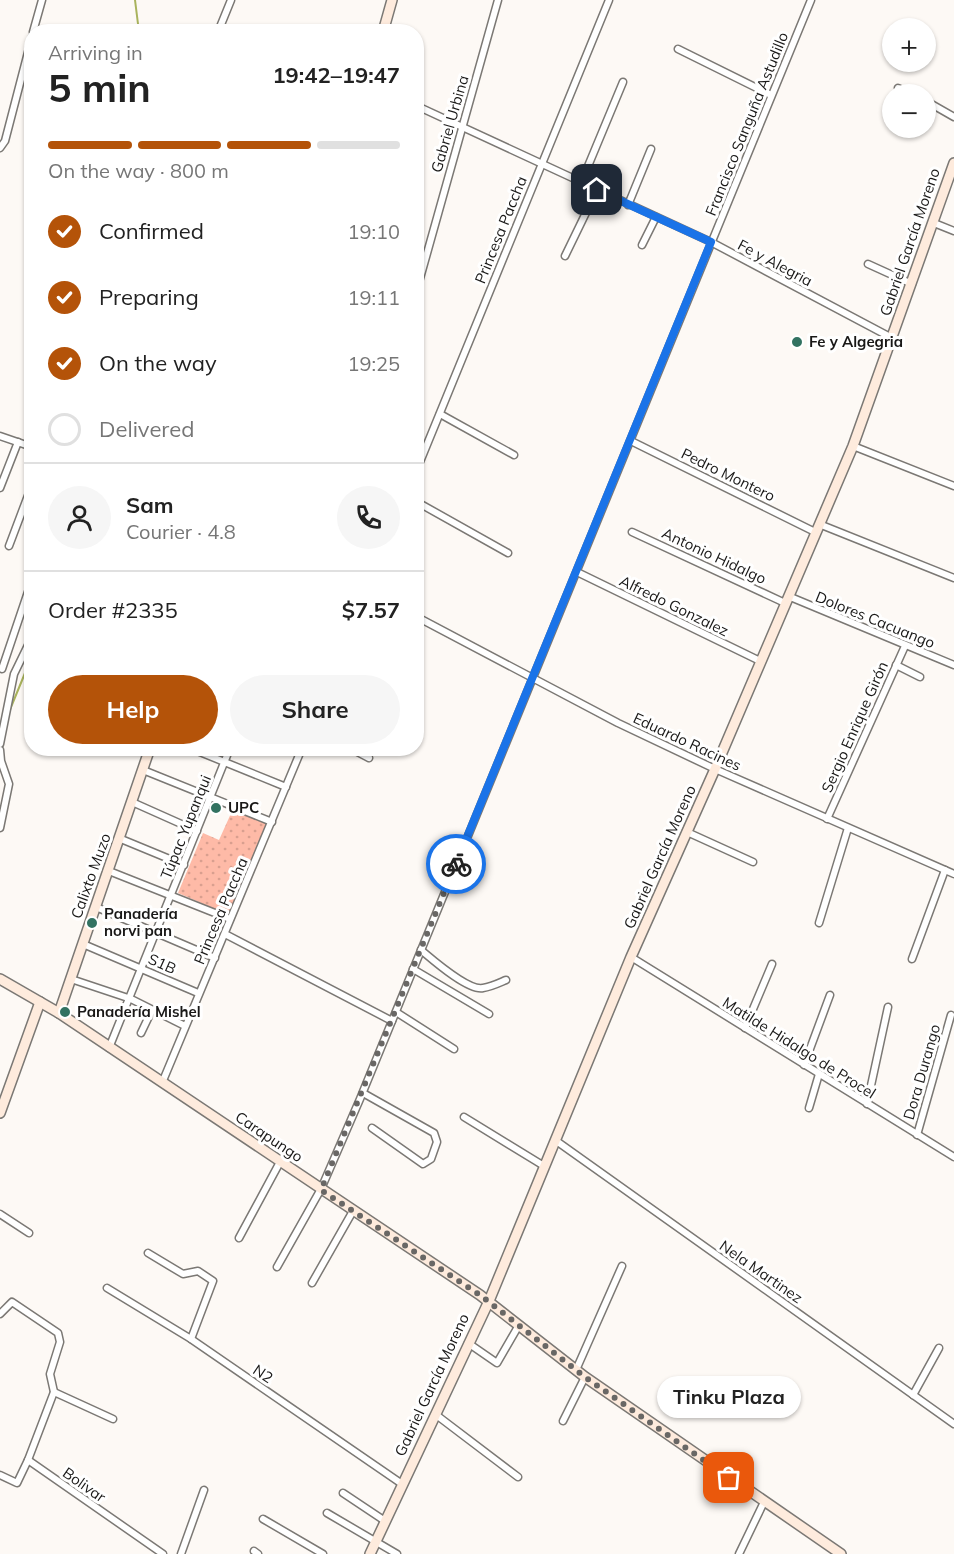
<!DOCTYPE html>
<meta charset="utf-8">
<style>
:root{--surface:#fff;--page:#f6f6f6;--text:#222;--muted:#767676;--line:#e0e0e0;--accent:#b45309}
body{margin:0;font-family:Mulish,sans-serif;background:var(--page);color:var(--text);height:100vh;display:flex;flex-direction:column;font-size:22px;white-space:nowrap}
*{box-sizing:border-box;margin:0}
p{font-size:20px;color:var(--muted)}
.icon{flex:none;width:33px;height:33px;fill:none;stroke:currentColor;stroke-width:2;stroke-linecap:round;stroke-linejoin:round}
.map{position:relative;flex:1;overflow:hidden}
.panel{position:absolute;left:24px;top:24px;width:400px;height:732px;display:flex;flex-direction:column;background:var(--surface);border-radius:24px;box-shadow:0 2px 4px #0004}
.panel>*{flex:none}
.fabs{position:absolute;left:882px;top:18px;display:grid;gap:12px}
.fabs a{display:grid;place-items:center;width:54px;height:54px;border-radius:50%;background:var(--surface);box-shadow:0 2px 4px #0004;font-size:30px}
.pin{position:absolute;display:grid;place-items:center;width:51px;height:51px;color:#fff;margin:-26px;border-radius:12px;box-shadow:0 3px 9px #0006}
.courier{position:absolute;display:grid;place-items:center;width:60px;height:60px;margin:-30px;border:4px solid #1a73e8;border-radius:50%;background:#fff;color:#222;box-shadow:0 2px 8px #0007}
.bubble{position:absolute;height:42px;border-radius:21px;background:var(--surface);box-shadow:0 2px 4px #0004;font-size:20px;font-weight:700;line-height:42px;text-align:center}
.headline em{font-style:normal;font-weight:700}
.headline div{display:flex;flex-direction:column-reverse}
.headline{display:flex;align-items:center;justify-content:space-between;height:102px;padding:0 24px}
h1{font-size:39px;font-weight:700;line-height:45px}
.bar{display:grid;grid-template-columns:repeat(4,1fr);gap:9px 6px;align-content:center;height:72px;padding:0 24px}
.bar i{height:8px;border-radius:4px;background:var(--line)}
.bar .active{background:var(--accent)}
.bar p{grid-column:span 4}
.line{display:flex;align-items:center;gap:15px;padding:0 24px;border-top:2px solid var(--line)}
.line div{flex:1}
.round{display:grid;place-items:center;flex:none;width:63px;height:63px;border-radius:32px;background:var(--page)}
ol{padding:0 24px;list-style:none}
li{display:flex;align-items:center;gap:18px;height:66px}
li p{margin-inline-start:auto}
li .icon{padding:6px;border-radius:50%;background:var(--accent);color:#fff;stroke-width:4}
li:last-child{color:var(--muted)}
li i{width:33px;height:33px;border:3px solid var(--line);border-radius:50%}
.action{display:flex;gap:12px;margin-top:auto;padding:12px 24px}
.action a{flex:1;height:69px;border-radius:36px;background:var(--accent);color:#fff;font-size:24px;font-weight:700;line-height:69px;text-align:center}
.action a+a{background:var(--page);color:var(--text)}
.map>svg:first-child{display:block}
</style>
<div class="map">
<svg width="954" height="1554" viewBox="0 0 954 1554">
<defs>
<pattern id="grass-dots" width="8" height="8" patternUnits="userSpaceOnUse" patternTransform="scale(1.5)"><rect width="8" height="8" fill="#febaa7"/><path d="M2 2h.1M6 6h.1" fill="none" stroke="#d99f8f" stroke-width="1.8" stroke-linecap="round"/></pattern>
</defs>
<rect width="100%" height="100%" fill="#fdf9f5"/>
<path fill="url(#grass-dots)" d="M233 809 268 824 229 915 178 893 203 833 219 840Z"/>
<g fill="none" stroke-linecap="round" stroke-linejoin="round">
<g stroke="#a9b35c" stroke-width="2">
<path d="M135 0 139 32"/>
<path d="M9 712 32 656"/>
</g>
<defs>
<g id="street">
<path d="M33 32 42 0"/>
<path d="M218 32 231 0"/>
<path d="M678 49 771 95"/>
<path d="M898 88 911 94"/>
<path d="M926 101 954 117"/>
<path d="M417 106 711 242 892 338"/>
<path d="M0 148 5 141 32 37"/>
<path d="M581 183 623 82"/>
<path d="M628 205 651 149"/>
<path d="M934 223 954 231"/>
<path d="M642 245 656 217"/>
<path d="M565 256 597 190"/>
<path d="M868 264 912 284"/>
<path d="M417 289 498 0"/>
<path d="M440 414 514 455"/>
<path d="M0 436 32 447"/>
<path d="M631 441 815 532"/>
<path d="M853 446 954 486"/>
<path d="M417 469 609 0"/>
<path d="M0 488 18 442"/>
<path d="M417 502 508 553"/>
<path d="M819 524 954 578"/>
<path d="M632 532 785 603"/>
<path d="M9 546 32 485"/>
<path d="M577 572 760 661"/>
<path d="M788 596 954 665"/>
<path d="M417 617 618 723 715 769 954 874"/>
<path d="M896 665 920 677"/>
<path d="M2 669 29 589"/>
<path d="M0 744 14 674 32 637"/>
<path d="M190 748 286 787"/>
<path d="M350 748 369 758"/>
<path d="M0 750 1 761 9 784 0 828"/>
<path d="M143 770 272 822"/>
<path d="M132 802 197 831"/>
<path d="M827 819 905 646"/>
<path d="M687 832 753 862"/>
<path d="M121 839 184 865"/>
<path d="M109 871 230 919"/>
<path d="M96 907 215 958"/>
<path d="M819 923 848 828"/>
<path d="M225 934 392 1021"/>
<path d="M83 944 198 993"/>
<path d="M421 950C433 960 468 991 483 988 491 987 499 983 506 980"/>
<path d="M631 957 954 1157"/>
<path d="M912 959 945 870"/>
<path d="M413 969 489 1014"/>
<path d="M71 979 131 999 185 1026"/>
<path d="M396 1012 454 1049"/>
<path d="M745 1028 772 964"/>
<path d="M141 1033 152 1010"/>
<path d="M109 1048 230 748"/>
<path d="M804 1065 830 995"/>
<path d="M162 1083 302 748"/>
<path d="M363 1093 434 1133 437 1142 431 1159 423 1164 372 1128"/>
<path d="M867 1104 888 1007"/>
<path d="M809 1108 819 1074"/>
<path d="M464 1117 544 1166"/>
<path d="M917 1135 951 1015"/>
<path d="M555 1140 954 1424"/>
<path d="M0 1214 29 1233"/>
<path d="M239 1238 280 1162"/>
<path d="M148 1253 183 1274 198 1271 213 1281 191 1339"/>
<path d="M277 1267 321 1189 360 1099 811 0"/>
<path d="M312 1283 353 1211"/>
<path d="M107 1288 191 1339 402 1484"/>
<path d="M0 1314 12 1302 58 1333 60 1342 50 1374 54 1392 28 1460"/>
<path d="M468 1343 497 1363 519 1325"/>
<path d="M576 1370 622 1266"/>
<path d="M54 1392 113 1419"/>
<path d="M913 1395 939 1348"/>
<path d="M435 1414 518 1477"/>
<path d="M563 1421 585 1377"/>
<path d="M0 1475 17 1483 28 1460 163 1554"/>
<path d="M343 1493 385 1521"/>
<path d="M327 1513 397 1554"/>
<path d="M263 1519 323 1554"/>
<path d="M254 1551 258 1554"/>
<path d="M181 1554 204 1490"/>
<path d="M739 1554 764 1502"/>
</g>
<g id="secondary">
<path d="M383 32 392 0"/>
<path d="M0 979 59 1013 480 1295 585 1377 841 1554"/>
<path d="M59 1013 150 748"/>
<path d="M0 1113 40 1002"/>
<path d="M370 1554 489 1301 631 957 715 769 853 446 954 163"/>
</g>
</defs>
<use href="#street" stroke="#7b7874" stroke-width="9"/>
<use href="#secondary" stroke="#7b7874" stroke-width="12"/>
<use href="#street" stroke="#fff" stroke-width="6"/>
<use href="#secondary" stroke="#feebdd" stroke-width="9"/>
</g>
<g fill="none" stroke-linecap="round" stroke-linejoin="round">
<path stroke="#696765" stroke-width="6" stroke-dasharray="0 10.8" d="M456 864 321 1190 480 1295 585 1377 729 1478"/>
<path stroke="#1a73e8" stroke-width="8" d="M456 864 711 242 597 190"/>
</g>
<g fill="#327261" stroke="#fff" stroke-width="2">
<circle cx="797" cy="342" r="6"/>
<circle cx="216" cy="808" r="6"/>
<circle cx="92" cy="923" r="6"/>
<circle cx="65" cy="1012" r="6"/>
</g>
<g text-anchor="middle" stroke-width="6" stroke-linejoin="round" paint-order="stroke">
<g font-size="15" fill="#191817" stroke="#fff">
<text transform="translate(450 124) rotate(-74)" y="5">Gabriel Urbina</text>
<text transform="translate(747 124) rotate(-68)" y="5">Francisco Sanguña Astudillo</text>
<text transform="translate(501 230) rotate(-68)" y="5">Princesa Paccha</text>
<text transform="translate(910 242) rotate(-71)" y="5">Gabriel García Moreno</text>
<text transform="translate(775 263) rotate(28)" y="5">Fe y Alegria</text>
<text transform="translate(728 475) rotate(26)" y="5">Pedro Montero</text>
<text transform="translate(714 556) rotate(25)" y="5">Antonio Hidalgo</text>
<text transform="translate(674 606) rotate(26)" y="5">Alfredo Gonzalez</text>
<text transform="translate(875 620) rotate(22)" y="5">Dolores Cacuango</text>
<text transform="translate(855 727) rotate(-66)" y="5">Sergio Enrique Girón</text>
<text transform="translate(687 742) rotate(25)" y="5">Eduardo Racines</text>
<text transform="translate(186 827) rotate(-68)" y="5">Túpac Yupanqui</text>
<text transform="translate(660 857) rotate(-66)" y="5">Gabriel García Moreno</text>
<text transform="translate(91 876) rotate(-70)" y="5">Calixto Muzo</text>
<text transform="translate(221 911) rotate(-67)" y="5">Princesa Paccha</text>
<text transform="translate(162 964) rotate(24)" y="5">S1B</text>
<text transform="translate(799 1048) rotate(32)" y="5">Matilde Hidalgo de Procel</text>
<text transform="translate(922 1072) rotate(-74)" y="5">Dora Durango</text>
<text transform="translate(269 1137) rotate(34)" y="5">Carapungo</text>
<text transform="translate(761 1272) rotate(35)" y="5">Nela Martinez</text>
<text transform="translate(263 1374) rotate(34)" y="5">N2</text>
<text transform="translate(432 1385) rotate(-65)" y="5">Gabriel García Moreno</text>
<text transform="translate(84 1485) rotate(35)" y="5">Bolivar</text>
</g>
<g font-size="15" font-weight="bold" fill="#191817" stroke="#fff" text-anchor="start">
<text x="809" y="347">Fe y Algegria</text>
<text x="228" y="813">UPC</text>
<text x="104" y="919">Panadería<tspan x="104" dy="17">norvi pan</tspan></text>
<text x="77" y="1017">Panadería Mishel</text>
</g>
</g>
</svg>
<div class="fabs">
<a>+</a>
<a>−</a>
</div>
<div class="pin" style="left:729px;top:1478px;background:#ea580c"><svg class="icon" aria-label="bag" viewBox="0 0 24 24"><path d="M5 8h14l-1 12H6zM9 8a3 3 0 0 1 6 0"/></svg></div>
<div class="pin" style="left:597px;top:190px;background:#1f2937"><svg class="icon" aria-label="home" viewBox="0 0 24 24"><path d="M3 11l9-7 9 7M6 9v11h12V9"/></svg></div>
<div class="courier" style="left:456px;top:864px"><svg class="icon" aria-label="bike" viewBox="0 0 24 24"><circle cx="6" cy="16" r="4"/><circle cx="18" cy="16" r="4"/><path d="M6 16l4-8h5l3 8M10 8l3 8H6M13 5h3"/></svg></div>
<div class="bubble" style="left:657px;top:1376px;width:144px">Tinku Plaza</div>
<section class="panel">
<div class="headline"><div><h1>5 min</h1><p>Arriving in</p></div><em>19:42–19:47</em></div>
<div class="bar"><i class="active"></i><i class="active"></i><i class="active"></i><i></i><p>On the way · 800 m</p></div>
<ol>
<li><svg class="icon" aria-label="check" viewBox="0 0 24 24"><path d="M5 12l5 5 9-10"/></svg>Confirmed<p>19:10</p></li>
<li><svg class="icon" aria-label="check" viewBox="0 0 24 24"><path d="M5 12l5 5 9-10"/></svg>Preparing<p>19:11</p></li>
<li><svg class="icon" aria-label="check" viewBox="0 0 24 24"><path d="M5 12l5 5 9-10"/></svg>On the way<p>19:25</p></li>
<li><i></i>Delivered</li>
</ol>
<div class="line" style="height:108px"><a class="round"><svg class="icon" aria-label="person" viewBox="0 0 24 24"><circle cx="12" cy="8" r="4"/><path d="M4 21q1-7 8-7t8 7"/></svg></a><div><b>Sam</b><p>Courier · 4.8</p></div><a class="round"><svg class="icon" aria-label="phone" viewBox="0 0 24 24"><path d="M5 4h4l2 5-3 2q2 4 5 5l2-3 5 2v4C11 20 4 13 5 4z"/></svg></a></div>
<div class="line" style="height:78px"><div>Order #2335</div><b>$7.57</b></div>
<div class="action"><a>Help</a><a>Share</a></div>
</section>
</div>
